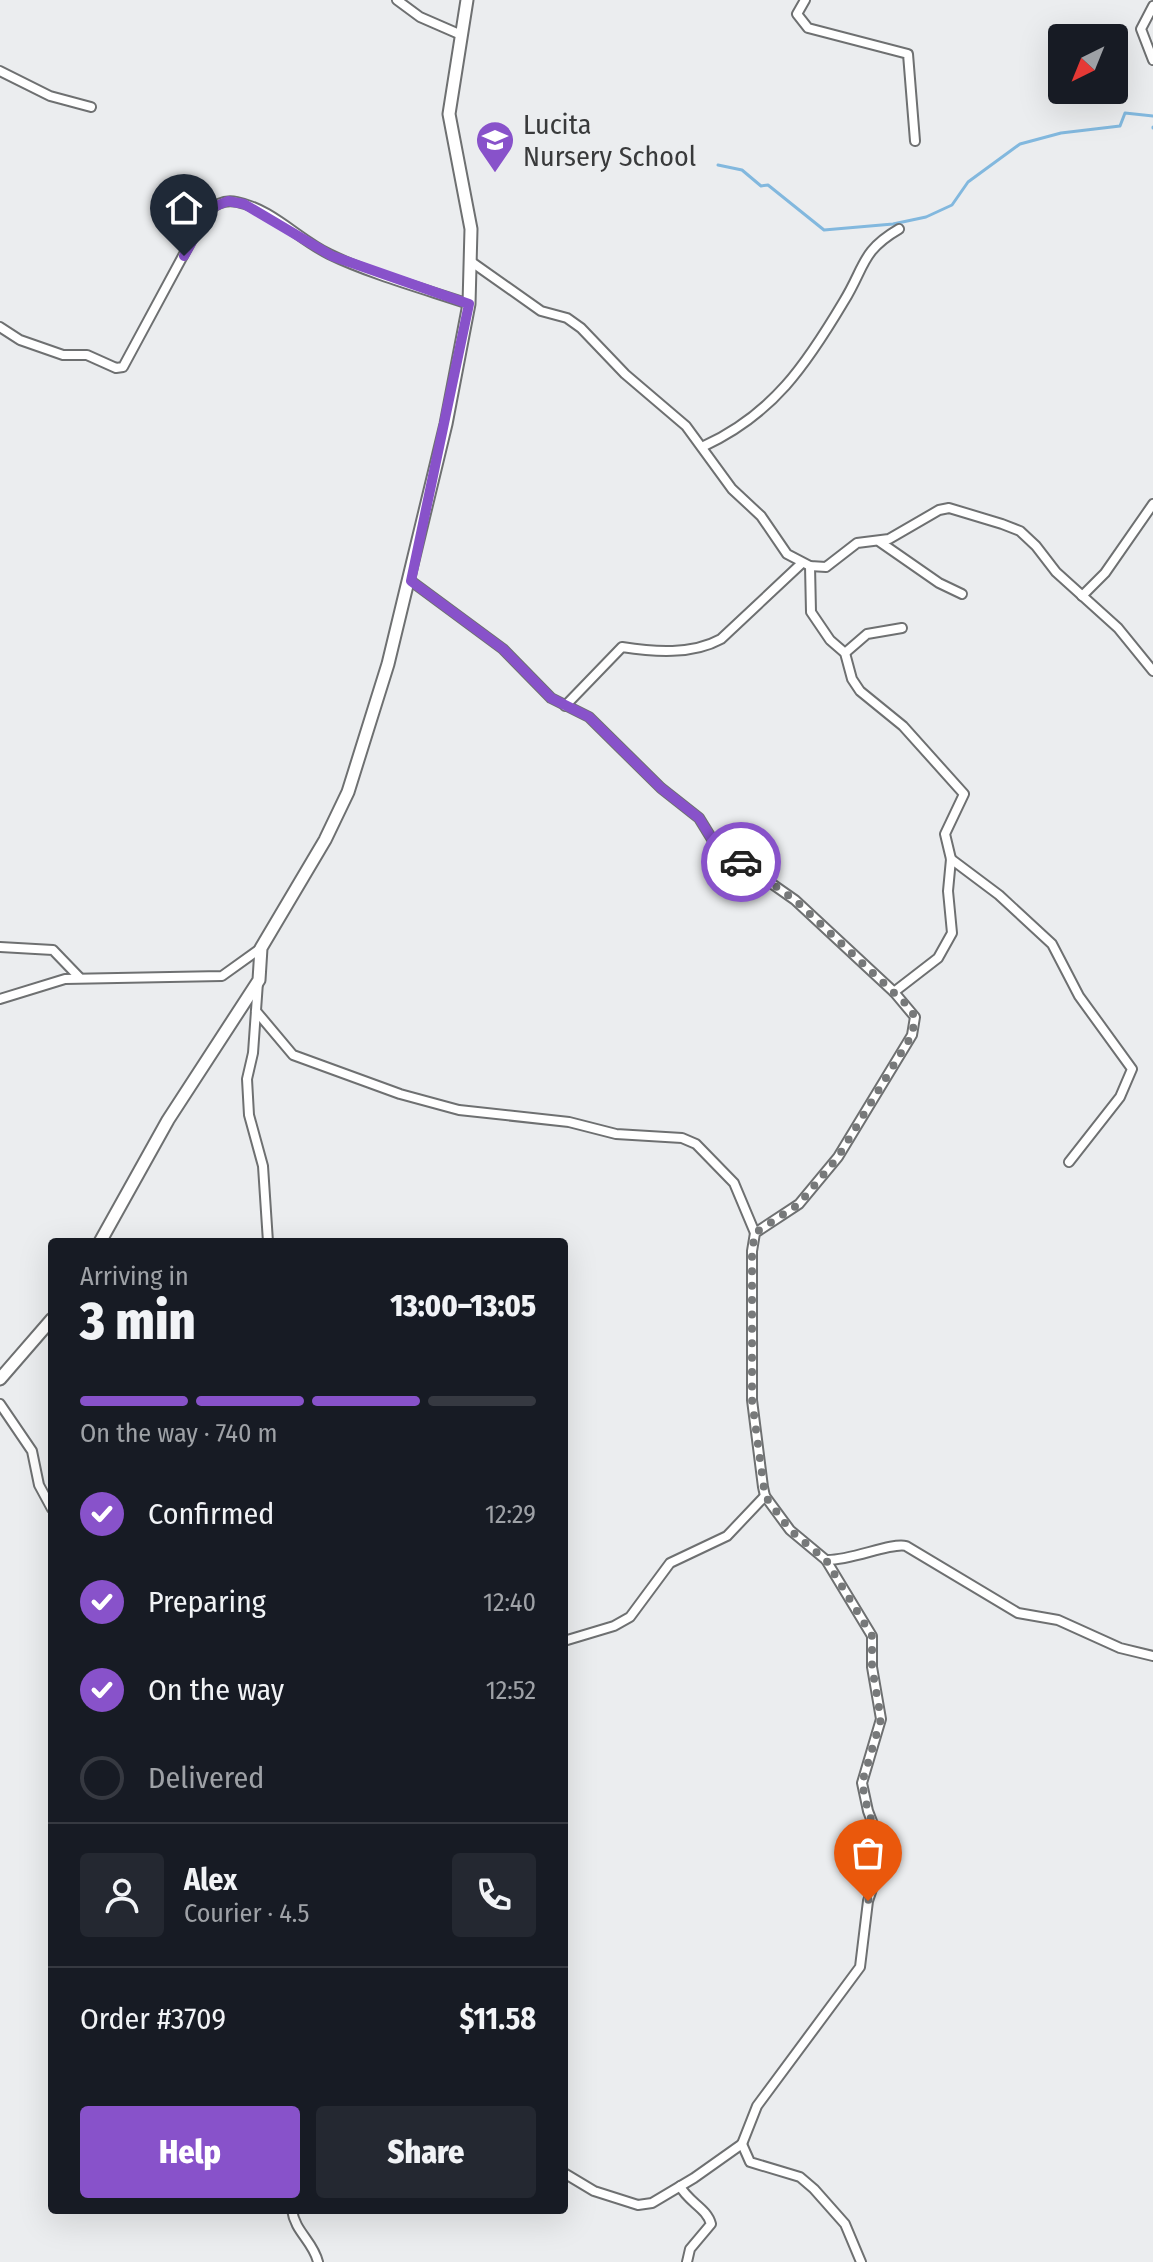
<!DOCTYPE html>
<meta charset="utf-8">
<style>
:root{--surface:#171b24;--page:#242831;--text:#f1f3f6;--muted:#9ea1a6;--line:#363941;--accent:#8852ca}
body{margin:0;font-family:"Fira Sans Condensed",sans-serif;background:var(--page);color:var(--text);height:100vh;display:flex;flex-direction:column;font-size:30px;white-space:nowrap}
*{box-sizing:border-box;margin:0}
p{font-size:26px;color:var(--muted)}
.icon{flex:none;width:44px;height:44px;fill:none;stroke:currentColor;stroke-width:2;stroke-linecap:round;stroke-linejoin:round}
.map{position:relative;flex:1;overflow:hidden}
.panel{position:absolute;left:48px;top:1238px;width:520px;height:976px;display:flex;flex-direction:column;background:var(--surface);border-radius:8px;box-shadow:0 8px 32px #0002}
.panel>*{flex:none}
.needle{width:52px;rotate:223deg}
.tools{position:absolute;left:1048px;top:24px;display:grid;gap:16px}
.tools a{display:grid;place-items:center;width:80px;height:80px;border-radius:8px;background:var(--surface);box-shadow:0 8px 32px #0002;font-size:40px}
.pin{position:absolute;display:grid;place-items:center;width:68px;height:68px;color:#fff;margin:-82px -34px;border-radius:50% 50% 50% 0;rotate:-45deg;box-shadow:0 0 8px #0007}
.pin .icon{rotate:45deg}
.courier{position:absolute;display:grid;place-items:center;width:80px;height:80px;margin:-40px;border:6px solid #8852ca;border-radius:50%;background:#fff;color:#222;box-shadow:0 2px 10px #0007}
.head em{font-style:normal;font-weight:800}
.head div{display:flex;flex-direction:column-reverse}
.head{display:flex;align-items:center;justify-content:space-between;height:136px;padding:0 32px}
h1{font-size:52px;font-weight:800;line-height:60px}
.bar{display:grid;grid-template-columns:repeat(4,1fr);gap:12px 8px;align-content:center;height:96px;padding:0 32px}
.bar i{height:10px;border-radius:6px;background:var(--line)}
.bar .active{background:var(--accent)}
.bar p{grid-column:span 4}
.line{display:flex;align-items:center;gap:20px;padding:0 32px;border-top:2px solid var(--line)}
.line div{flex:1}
.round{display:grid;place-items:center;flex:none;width:84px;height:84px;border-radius:8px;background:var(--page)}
ol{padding:0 32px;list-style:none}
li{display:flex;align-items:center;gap:24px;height:88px}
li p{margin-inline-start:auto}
li .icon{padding:8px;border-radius:50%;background:var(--accent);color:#fff;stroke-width:4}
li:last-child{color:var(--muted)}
li i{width:44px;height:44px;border:4px solid var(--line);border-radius:50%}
.button{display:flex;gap:16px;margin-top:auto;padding:16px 32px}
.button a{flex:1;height:92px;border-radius:8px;background:var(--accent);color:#fff;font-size:32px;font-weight:800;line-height:92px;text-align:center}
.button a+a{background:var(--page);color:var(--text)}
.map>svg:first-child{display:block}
</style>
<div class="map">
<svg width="1153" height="2262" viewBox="0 0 1153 2262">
<rect width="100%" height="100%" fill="#ebedef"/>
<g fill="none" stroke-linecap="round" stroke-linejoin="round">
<g stroke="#82b8de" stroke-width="3">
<path d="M1153 128V127"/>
<path d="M718 165 742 170 761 186 768 185 824 230 893 224 926 217 952 205 968 182 1020 144 1061 133 1120 126 1125 113 1153 116"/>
</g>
<defs>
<g id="street">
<path d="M397 0 420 17 459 34"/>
<path d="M805 0 797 14 808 28 908 54 915 141"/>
<path d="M1153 6 1141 29 1153 60"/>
<path d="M0 71 50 96 91 107"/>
<path d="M473 263 541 311 567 318 581 328 625 374 686 426 732 489 761 516 787 554 810 566 826 567 857 543 889 539 939 510 949 508 1002 524 1020 531 1036 546 1056 572 1118 628 1153 671"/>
<path d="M0 327 20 340 63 355H87L116 368 123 367 205 215C214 205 223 199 237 202 272 209 298 239 329 254 370 274 424 289 469 304"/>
<path d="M704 446C773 414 806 365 844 301 865 267 861 251 899 229"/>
<path d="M880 542 939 583 962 594"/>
<path d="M810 566 811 612 830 640 845 653 852 679 860 691 903 726 964 794 945 834 951 859 948 891 952 933 938 958 894 992"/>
<path d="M411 581 503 649 551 698 589 717 661 788 699 818 715 844 795 900 894 992 915 1017 912 1035 838 1157 799 1204 755 1233 752 1251V1400L763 1487 765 1496 790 1530 826 1560 872 1636V1667L881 1719 862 1783 868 1811 884 1853 868 1901 860 1967 757 2106 742 2144 694 2178 652 2203 638 2205 594 2191 564 2173"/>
<path d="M1082 596 1105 573 1153 504"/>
<path d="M845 653 867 634 902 628"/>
<path d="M565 706 622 647C654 652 692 655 721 639L802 563"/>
<path d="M951 859 999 895 1052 944 1079 996 1132 1069 1120 1097 1069 1162"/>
<path d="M0 947 53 950 79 977"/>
<path d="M258 982 253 1053 247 1079 249 1115 263 1166 268 1242"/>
<path d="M0 999 65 979 222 976 261 948"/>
<path d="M256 1011 293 1055 400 1094 459 1110 569 1122 616 1134 682 1138 696 1144 734 1183 755 1233"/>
<path d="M0 1404 32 1451 39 1485 52 1509"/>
<path d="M826 1560C851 1561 891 1542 906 1546L1018 1613 1058 1620 1120 1648 1153 1656"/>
<path d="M564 1641 614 1626 630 1617 670 1563 727 1536 765 1496"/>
<path d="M742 2144 750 2162 800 2177 814 2189 845 2224 861 2262"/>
<path d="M680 2186C688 2202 707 2208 711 2224L690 2249 687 2262"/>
<path d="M292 2210C295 2232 313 2241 318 2262"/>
</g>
<g id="secondary">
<path d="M100 1242 168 1120 259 980 261 948 325 840 348 792 388 664 446 424 469 304 471 229 449 114 467 0"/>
<path d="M0 1379 52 1319"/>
</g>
</defs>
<use href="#street" stroke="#6e7071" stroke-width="12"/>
<use href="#secondary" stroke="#6e7071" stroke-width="15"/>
<use href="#street" stroke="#fff" stroke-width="8"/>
<use href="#secondary" stroke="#fff" stroke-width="11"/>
</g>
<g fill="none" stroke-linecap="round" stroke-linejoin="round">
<path stroke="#77797a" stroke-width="8" stroke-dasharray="0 14.4" d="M741 862 795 900 907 1005 915 1017 912 1035 838 1157 799 1204 755 1233 752 1251V1400L765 1496 790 1530 826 1560 872 1636V1667L881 1719 862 1783 868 1811 884 1853 868 1901"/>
<path stroke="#8852ca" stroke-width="10" d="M184 256 211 208 228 201 244 204 332 256 469 304 411 581 503 649 551 698 589 717 661 788 699 818 715 844 741 862"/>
</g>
<defs>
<symbol id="school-pin" viewBox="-11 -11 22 30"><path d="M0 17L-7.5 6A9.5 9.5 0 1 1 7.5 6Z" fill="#8852ca" stroke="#ebedef"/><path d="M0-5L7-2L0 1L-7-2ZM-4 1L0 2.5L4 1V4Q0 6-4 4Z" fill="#fff"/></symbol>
</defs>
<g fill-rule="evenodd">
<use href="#school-pin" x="473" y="118" width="44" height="60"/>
</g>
<g text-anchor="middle" stroke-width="6" stroke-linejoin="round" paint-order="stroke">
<g font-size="28" fill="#393a3b" stroke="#ebedef" text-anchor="start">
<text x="523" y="134">Lucita<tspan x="523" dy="32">Nursery School</tspan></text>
</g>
</g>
</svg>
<div class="tools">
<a><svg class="needle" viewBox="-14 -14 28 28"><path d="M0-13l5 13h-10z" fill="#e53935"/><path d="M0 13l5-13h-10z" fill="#9ea1a6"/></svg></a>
</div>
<div class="pin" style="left:868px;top:1901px;background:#ea580c"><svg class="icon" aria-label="bag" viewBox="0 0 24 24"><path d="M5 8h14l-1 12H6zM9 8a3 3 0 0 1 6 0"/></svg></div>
<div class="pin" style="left:184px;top:256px;background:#1f2937"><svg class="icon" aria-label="home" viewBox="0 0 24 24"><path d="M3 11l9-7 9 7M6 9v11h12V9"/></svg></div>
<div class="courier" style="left:741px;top:862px"><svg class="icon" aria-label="car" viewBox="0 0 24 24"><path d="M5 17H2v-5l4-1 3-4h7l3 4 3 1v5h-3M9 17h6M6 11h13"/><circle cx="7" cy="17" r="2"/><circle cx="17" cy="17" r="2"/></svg></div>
<section class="panel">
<div class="head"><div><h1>3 min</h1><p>Arriving in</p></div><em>13:00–13:05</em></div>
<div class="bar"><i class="active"></i><i class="active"></i><i class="active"></i><i></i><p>On the way · 740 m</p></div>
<ol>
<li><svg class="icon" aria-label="check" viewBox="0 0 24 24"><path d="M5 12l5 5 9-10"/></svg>Confirmed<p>12:29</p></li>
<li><svg class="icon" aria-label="check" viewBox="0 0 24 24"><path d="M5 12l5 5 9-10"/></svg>Preparing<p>12:40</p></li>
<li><svg class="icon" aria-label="check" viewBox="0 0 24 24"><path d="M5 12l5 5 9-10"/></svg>On the way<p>12:52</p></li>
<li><i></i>Delivered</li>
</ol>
<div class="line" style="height:144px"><a class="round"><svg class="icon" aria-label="person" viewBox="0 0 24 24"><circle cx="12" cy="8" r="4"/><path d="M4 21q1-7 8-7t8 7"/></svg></a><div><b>Alex</b><p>Courier · 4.5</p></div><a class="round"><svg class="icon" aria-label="phone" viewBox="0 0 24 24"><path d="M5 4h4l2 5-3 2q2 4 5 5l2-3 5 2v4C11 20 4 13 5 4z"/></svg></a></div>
<div class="line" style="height:104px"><div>Order #3709</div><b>$11.58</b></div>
<div class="button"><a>Help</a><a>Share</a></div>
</section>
</div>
